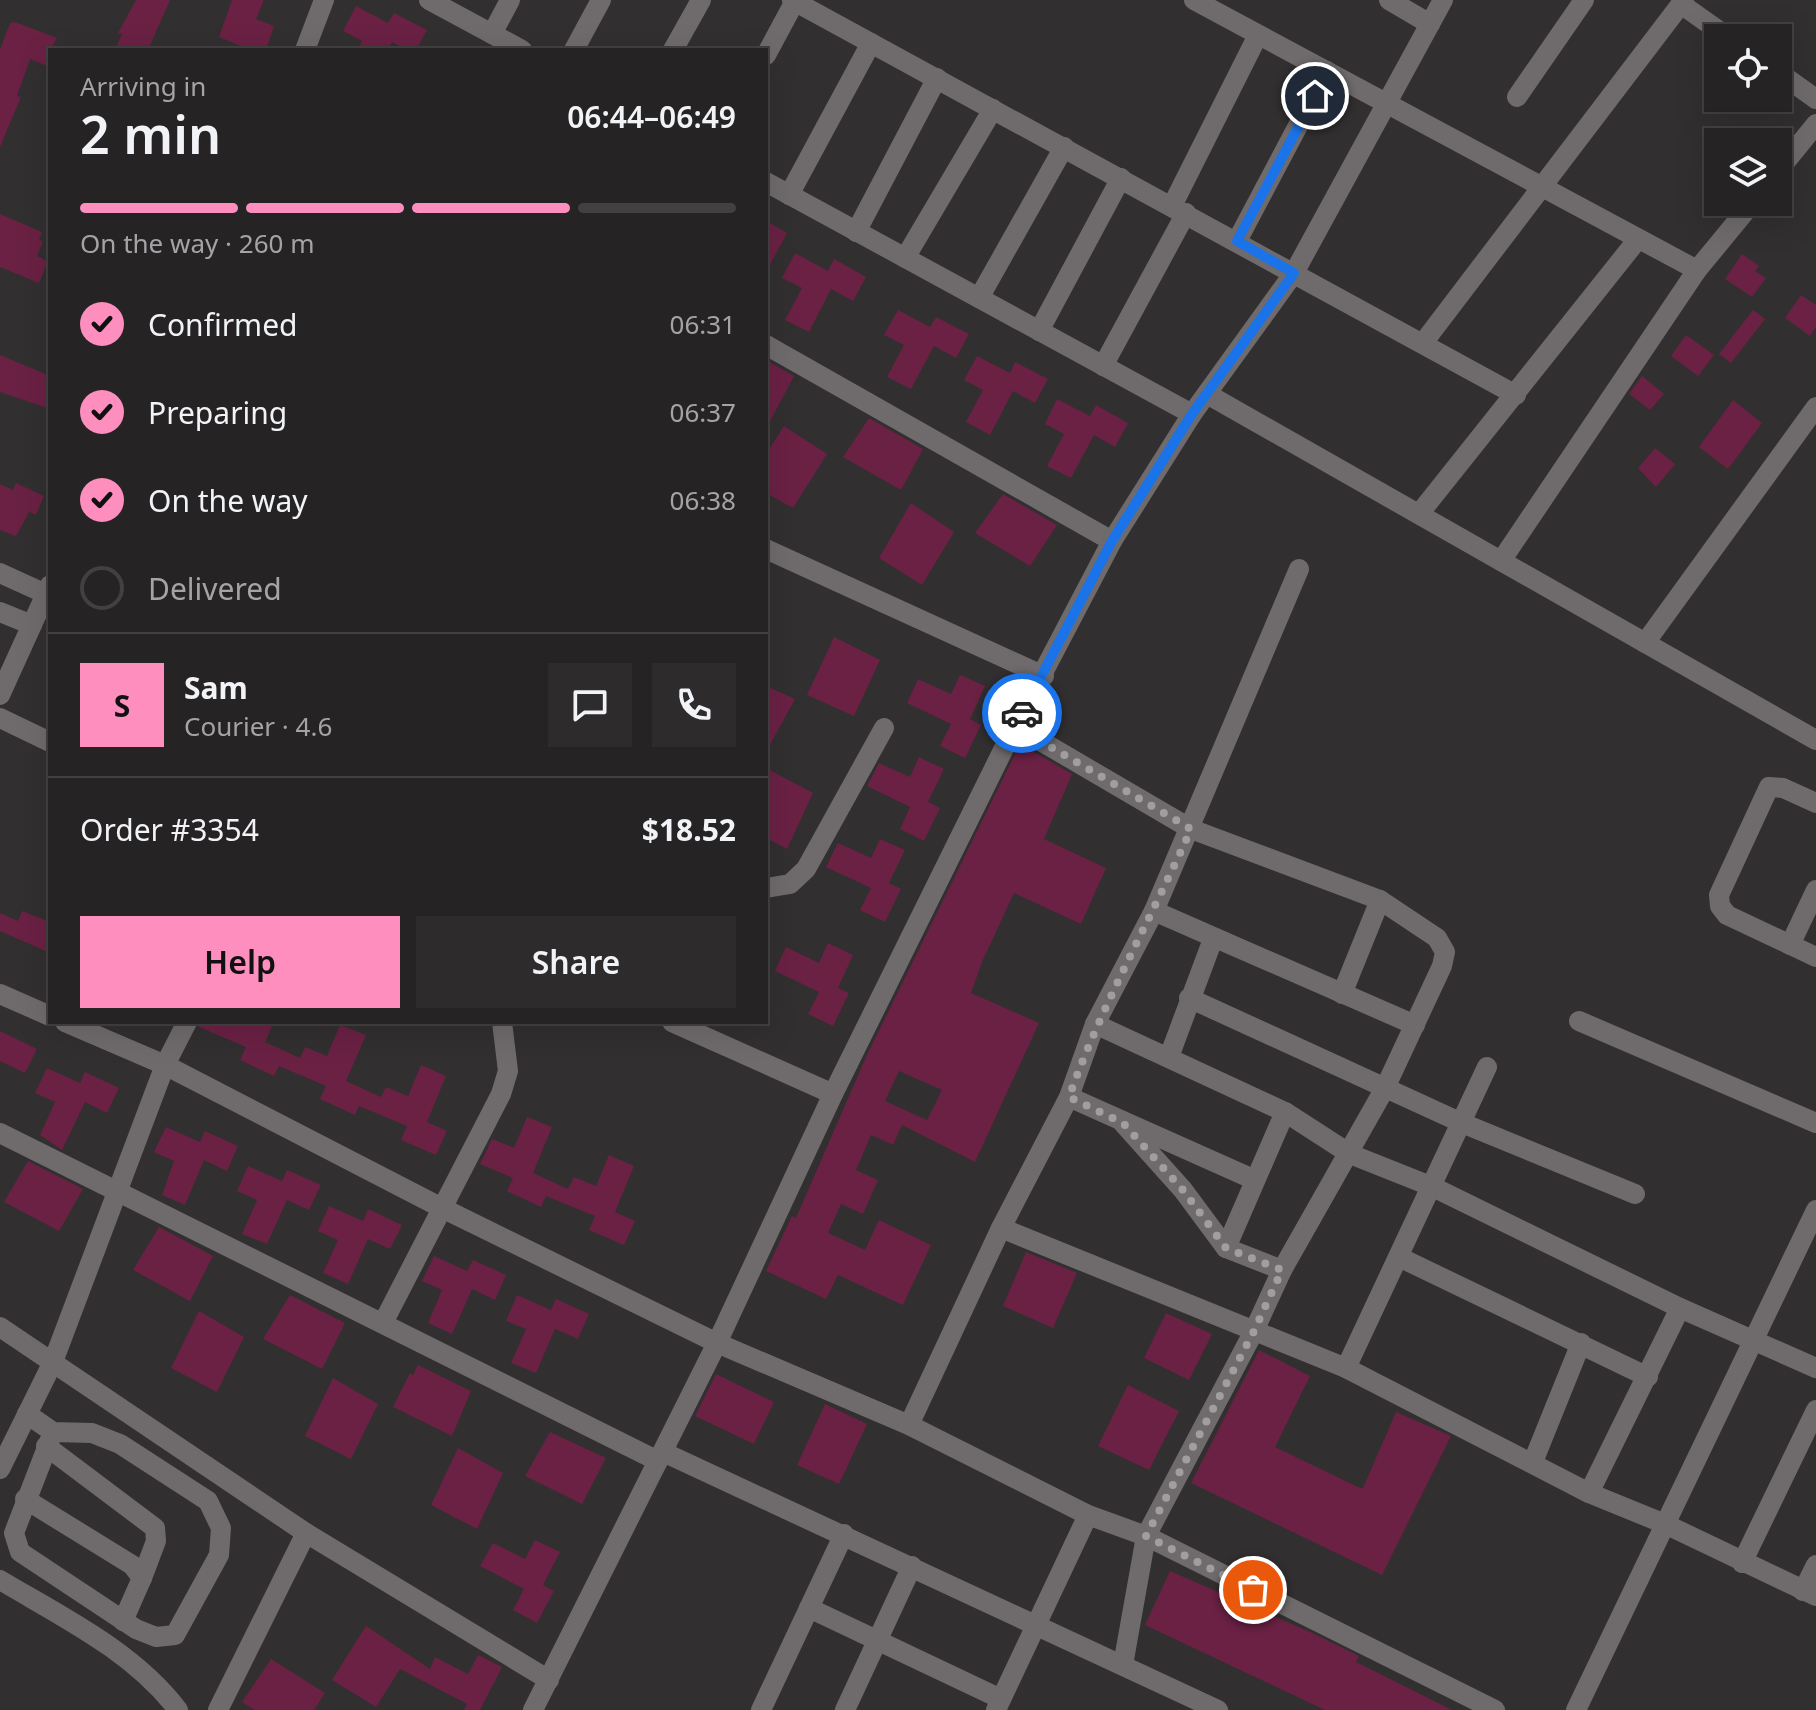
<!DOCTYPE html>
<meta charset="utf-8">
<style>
:root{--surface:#262324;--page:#2e2b2c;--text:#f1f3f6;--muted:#a4a4a6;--line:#424041;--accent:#fd8ebe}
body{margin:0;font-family:"Noto Sans",sans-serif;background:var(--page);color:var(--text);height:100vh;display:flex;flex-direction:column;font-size:30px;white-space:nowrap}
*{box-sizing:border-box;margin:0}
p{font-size:26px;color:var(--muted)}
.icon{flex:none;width:44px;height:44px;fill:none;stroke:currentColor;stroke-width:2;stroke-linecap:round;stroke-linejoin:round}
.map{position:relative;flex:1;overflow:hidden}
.panel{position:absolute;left:48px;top:48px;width:720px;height:976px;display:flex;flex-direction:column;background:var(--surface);border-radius:0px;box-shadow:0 8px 32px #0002,0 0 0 2px var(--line)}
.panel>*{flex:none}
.fabs{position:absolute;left:1704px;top:24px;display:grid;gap:16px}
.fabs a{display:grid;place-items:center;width:88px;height:88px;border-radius:0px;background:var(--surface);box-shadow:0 8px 32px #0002,0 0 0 2px var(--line);font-size:40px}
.pin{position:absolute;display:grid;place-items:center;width:68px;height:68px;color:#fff;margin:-34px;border:4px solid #fff;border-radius:50%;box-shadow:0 2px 8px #0007}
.courier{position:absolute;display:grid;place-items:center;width:80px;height:80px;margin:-40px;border:6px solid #1a73e8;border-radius:50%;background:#fff;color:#222;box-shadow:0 2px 10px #0007}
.overview em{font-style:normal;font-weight:600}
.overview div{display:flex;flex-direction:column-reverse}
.overview{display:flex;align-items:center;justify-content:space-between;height:136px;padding:0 32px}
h1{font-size:52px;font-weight:600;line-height:60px}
.bar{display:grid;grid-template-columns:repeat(4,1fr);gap:12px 8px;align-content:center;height:96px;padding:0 32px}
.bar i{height:10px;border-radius:6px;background:var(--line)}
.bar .selected{background:var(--accent)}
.bar p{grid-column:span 4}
.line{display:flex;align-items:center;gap:20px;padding:0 32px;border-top:2px solid var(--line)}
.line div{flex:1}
.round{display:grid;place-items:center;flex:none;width:84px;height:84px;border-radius:0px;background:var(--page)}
ol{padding:0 32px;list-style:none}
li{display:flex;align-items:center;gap:24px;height:88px}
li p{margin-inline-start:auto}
li .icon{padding:8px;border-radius:50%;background:var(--accent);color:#111;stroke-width:4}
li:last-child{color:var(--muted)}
li i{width:44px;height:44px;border:4px solid var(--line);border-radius:50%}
.primary-button{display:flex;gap:16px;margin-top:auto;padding:16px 32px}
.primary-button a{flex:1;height:92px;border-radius:0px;background:var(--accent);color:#111;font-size:32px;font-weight:600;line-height:92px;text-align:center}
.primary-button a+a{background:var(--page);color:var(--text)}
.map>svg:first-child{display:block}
</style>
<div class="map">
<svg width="1816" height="1710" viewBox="0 0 1816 1710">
<rect width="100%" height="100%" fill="#322f30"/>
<g fill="#6a2144" fill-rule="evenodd">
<path d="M136 0H170L148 50H115L122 34 118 33Z"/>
<path d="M232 0H264L256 19 274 26 267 47 239 50 241 46 219 37Z"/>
<path d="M356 6 388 23 394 13 427 30 416 50H407L392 42 388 50H358L362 41 343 31Z"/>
<path d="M15 22 57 38 50 50V67L30 59 17 96 21 97 0 147V50L10 23Z"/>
<path d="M0 214 42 232 39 240 43 241 37 256 48 261 39 283 0 267Z"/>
<path d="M766 221 787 233 766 272Z"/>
<path d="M795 253 828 271 834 259 866 277 853 301 831 289 809 332 785 320 802 288 782 278Z"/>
<path d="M1742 254 1759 266 1755 271 1766 278 1752 297 1725 279Z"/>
<path d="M1801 295 1816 305V327L1810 336 1785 318Z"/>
<path d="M898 310 930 327 936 317 969 334 956 358 934 346 911 389 887 377 904 345 884 335Z"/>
<path d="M1753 310 1765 319 1731 363 1719 354Z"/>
<path d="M1686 335 1714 355 1698 376 1671 356Z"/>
<path d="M0 355 50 376V409L0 392Z"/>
<path d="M977 356 1010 373 1015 362 1048 379 1035 403 1013 391 990 435 966 422 983 390 964 380Z"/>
<path d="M766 360 794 376 766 429Z"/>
<path d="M1642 376 1664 394 1650 410 1629 394Z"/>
<path d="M1057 399 1090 416 1096 405 1128 423 1115 447 1094 435 1071 478 1047 466 1064 434 1045 424Z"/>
<path d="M1733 400 1762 423 1728 469 1699 447Z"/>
<path d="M869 418 923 449 901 490 843 457Z"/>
<path d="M784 426 827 454 793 508 766 493V454Z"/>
<path d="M1655 448 1675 464 1656 487 1638 468Z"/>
<path d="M16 483 44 496 36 515 29 512 16 536 0 530V484L13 490Z"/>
<path d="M1003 494 1057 525 1030 566 975 533Z"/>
<path d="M911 503 954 532 922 585 879 558Z"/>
<path d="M834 637 880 660 854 716 807 695Z"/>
<path d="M960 675 985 686 970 719 981 725 965 758 940 746 951 724 907 703 918 679 951 694Z"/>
<path d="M766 686 795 699 766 752Z"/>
<path d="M1020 744 1072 774 1044 839 1106 868 1081 924 1014 893 982 962 971 993 1039 1023 975 1162 902 1125 893 1145 871 1135 856 1170 878 1180 863 1214 841 1204 828 1233 865 1250 879 1220 931 1245 903 1305 838 1275 826 1299 766 1271 792 1216 796 1218 866 1057ZM899 1071 942 1090 927 1120 885 1101Z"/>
<path d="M919 757 944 769 928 802 940 808 924 841 900 829 910 807 867 786 879 763 910 777Z"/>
<path d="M766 768 813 793 787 849 766 838Z"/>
<path d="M880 839 905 850 889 883 901 889 885 922 860 910 871 888 826 867 838 843 871 858Z"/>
<path d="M22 911 50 922V953L0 931V913L18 921Z"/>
<path d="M828 943 853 955 838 988 849 993 833 1026 808 1014 819 992 775 971 786 947 819 963Z"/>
<path d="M200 1022H274L265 1042 300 1058 305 1047 327 1056 340 1025 366 1035 346 1081 381 1097 386 1087 408 1096 421 1065 446 1076 427 1122 447 1131 436 1155 401 1140 407 1126 359 1106 355 1115 320 1099 326 1086 279 1066 274 1076 240 1060 246 1047 199 1027Z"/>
<path d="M0 1031 37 1049 25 1073 0 1061Z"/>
<path d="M47 1068 80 1083 85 1072 119 1088 107 1113 85 1102 62 1150 40 1135 55 1102 35 1093Z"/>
<path d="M527 1117 552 1127 533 1173 568 1189 574 1177 596 1186 609 1155 634 1166 615 1212 635 1221 624 1245 589 1230 595 1216 546 1196 541 1207 507 1191 513 1178 480 1164 492 1139 514 1148Z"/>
<path d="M166 1127 200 1142 205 1131 238 1146 227 1171 204 1160 185 1205 162 1195 174 1161 154 1152Z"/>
<path d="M28 1161 83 1189 59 1231 4 1202Z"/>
<path d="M248 1166 282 1181 287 1170 321 1185 309 1210 287 1200 267 1244 242 1234 257 1200 237 1191Z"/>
<path d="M329 1206 363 1221 368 1209 402 1225 390 1249 368 1239 348 1284 323 1273 338 1240 318 1231Z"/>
<path d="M159 1227 213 1256 190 1301 133 1270Z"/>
<path d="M1026 1252 1077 1273 1053 1328 1003 1306Z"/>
<path d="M434 1256 467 1271 473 1260 506 1275 495 1300 472 1289 452 1334 428 1323 442 1290 422 1281Z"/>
<path d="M290 1295 345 1323 322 1369 263 1339Z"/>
<path d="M517 1295 551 1310 556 1299 589 1314 578 1339 555 1329 536 1373 511 1363 526 1329 506 1321Z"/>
<path d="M199 1311 244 1337 217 1392 171 1368Z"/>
<path d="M1166 1313 1212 1334 1189 1380 1144 1358Z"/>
<path d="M1259 1350 1310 1376 1275 1447 1360 1488H1363L1396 1412 1451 1436 1382 1575 1191 1483Z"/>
<path d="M418 1365 471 1391 452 1436 393 1407 410 1373 413 1375Z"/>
<path d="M716 1374 774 1402 754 1444 695 1416Z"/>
<path d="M333 1378 378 1404 351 1459 305 1436Z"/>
<path d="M1128 1385 1179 1411 1149 1470 1098 1446Z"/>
<path d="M825 1404 867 1424 839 1484 797 1465Z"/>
<path d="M550 1432 606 1458 582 1504 525 1476Z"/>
<path d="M458 1448 503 1473 477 1529 431 1505Z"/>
<path d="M535 1540 560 1552 543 1585 554 1591 537 1623 513 1610 524 1589 480 1566 493 1543 525 1559Z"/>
<path d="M1170 1571 1308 1631 1359 1656 1356 1662 1452 1710H1325L1145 1625Z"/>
<path d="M366 1626 430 1669 435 1657 468 1674 478 1655 502 1667 480 1710H464L467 1704 400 1669 376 1707 332 1680Z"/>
<path d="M271 1659 325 1693 314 1710H255L242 1702Z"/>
</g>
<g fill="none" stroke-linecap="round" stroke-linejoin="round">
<g stroke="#6f6b6d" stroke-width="20">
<path d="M429 0 522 50"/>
<path d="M792 0 1516 395"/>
<path d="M1194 0 1697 270"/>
<path d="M1389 0 1430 24"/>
<path d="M1681 4 1729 38"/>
<path d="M492 34 510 0"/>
<path d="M305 50 324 0"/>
<path d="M574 50 601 0"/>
<path d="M673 50 701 0"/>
<path d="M766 55 795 1"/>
<path d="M1778 72 1816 99"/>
<path d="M1517 97 1584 0"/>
<path d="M1778 171 1816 124"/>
<path d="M766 182 1192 414"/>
<path d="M789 195 871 43"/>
<path d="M1172 206 1258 35"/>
<path d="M856 232 937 78"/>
<path d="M1237 241 1327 71"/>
<path d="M905 258 993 109"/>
<path d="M979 298 1064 147"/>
<path d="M1039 331 1121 178"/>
<path d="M1423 343 1684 0"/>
<path d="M766 345 1112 541"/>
<path d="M1103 366 1186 213"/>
<path d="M1207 394 1816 740"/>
<path d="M1419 514 1638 239"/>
<path d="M766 549 1044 676"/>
<path d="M1501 561 1697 270 1753 202"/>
<path d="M0 573 46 594"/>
<path d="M0 612 32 625"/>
<path d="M1645 643 1816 407"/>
<path d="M0 695 50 585"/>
<path d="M0 718 50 742"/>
<path d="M1015 726 1191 829 1380 900 1437 938 1445 952 1442 966 1385 1088 1282 1270 1254 1331 1146 1536 1123 1665"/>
<path d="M1816 803 1783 788 1769 787 1719 895 1720 906 1727 915 1816 957"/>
<path d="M766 888 790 884 806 869 884 728"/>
<path d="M1154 911 1415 1025"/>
<path d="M1790 945 1816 890"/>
<path d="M0 994 50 1016"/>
<path d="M1342 994 1380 900"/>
<path d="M1189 998 1462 1123 1635 1194"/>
<path d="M1579 1021 1816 1123"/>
<path d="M65 1022 165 1065 440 1207 717 1343 909 1425 1088 1515 1146 1536 1495 1710"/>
<path d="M672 1022 833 1094"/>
<path d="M1095 1024 1285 1112 1350 1154 1433 1187 1680 1308 1816 1368"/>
<path d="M1169 1057 1213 939"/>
<path d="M1069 1097 1255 1180"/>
<path d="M1123 1123 1183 1190 1226 1248 1282 1270"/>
<path d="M0 1133 658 1461"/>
<path d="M1001 1228 1346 1368 1589 1493 1665 1524 1816 1596"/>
<path d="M1226 1248 1285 1112"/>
<path d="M1401 1258 1648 1377"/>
<path d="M383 1323 501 1094 508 1071 502 1022"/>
<path d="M0 1327 306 1533 549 1680"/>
<path d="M1346 1368 1487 1067"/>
<path d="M27 1414 53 1432 92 1433 120 1444 208 1501 221 1528 219 1555 175 1635 156 1637 136 1629 20 1552 14 1533 53 1432"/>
<path d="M909 1425 1001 1228 1069 1097 1095 1024 1154 911 1299 569"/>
<path d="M46 1446 155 1528 156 1541 142 1578"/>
<path d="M663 1452 1218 1710"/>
<path d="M1533 1462 1581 1343"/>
<path d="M0 1469 53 1362 165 1065 187 1022"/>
<path d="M1589 1493 1680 1308"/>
<path d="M25 1499 132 1565 142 1578 123 1621"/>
<path d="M1742 1563 1816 1410"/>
<path d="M0 1580C62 1617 133 1651 178 1710"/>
<path d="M1803 1591 1816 1565"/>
<path d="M809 1608 1001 1699"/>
<path d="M218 1710 306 1533"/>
<path d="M533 1710 717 1343 833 1094 1015 726 1112 541 1192 414 1294 273 1443 0"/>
<path d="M761 1710 844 1534"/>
<path d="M845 1710 912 1566"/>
<path d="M996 1710 1088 1515"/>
<path d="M1576 1710 1816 1210"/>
</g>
</g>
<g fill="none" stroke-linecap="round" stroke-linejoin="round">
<path stroke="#a09e9e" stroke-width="8" stroke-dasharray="0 14.4" d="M1022 713 1015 726 1191 829C1151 919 1102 1004 1069 1097L1123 1123 1183 1190 1226 1248 1282 1270 1254 1331 1146 1536 1253 1590"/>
<path stroke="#1a73e8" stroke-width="10" d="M1022 713 1112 541 1192 414 1294 273 1237 241 1315 96"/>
</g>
</svg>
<div class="fabs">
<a><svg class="icon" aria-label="locate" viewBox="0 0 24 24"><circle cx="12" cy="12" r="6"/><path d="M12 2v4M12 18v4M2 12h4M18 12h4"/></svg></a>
<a><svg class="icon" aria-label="layers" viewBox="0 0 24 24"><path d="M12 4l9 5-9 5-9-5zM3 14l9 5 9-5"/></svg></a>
</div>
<div class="pin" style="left:1253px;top:1590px;background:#ea580c"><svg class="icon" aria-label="bag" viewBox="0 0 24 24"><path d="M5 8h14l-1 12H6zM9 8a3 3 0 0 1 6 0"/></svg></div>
<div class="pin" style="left:1315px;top:96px;background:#1f2937"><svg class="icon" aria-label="home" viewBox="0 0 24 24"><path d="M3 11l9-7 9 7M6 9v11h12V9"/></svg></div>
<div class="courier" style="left:1022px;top:713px"><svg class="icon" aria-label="car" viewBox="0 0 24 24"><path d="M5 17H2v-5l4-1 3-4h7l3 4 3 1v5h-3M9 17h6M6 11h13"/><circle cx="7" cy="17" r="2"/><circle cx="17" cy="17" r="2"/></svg></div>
<section class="panel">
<div class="overview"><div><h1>2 min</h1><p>Arriving in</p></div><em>06:44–06:49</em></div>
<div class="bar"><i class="selected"></i><i class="selected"></i><i class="selected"></i><i></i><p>On the way · 260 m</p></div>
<ol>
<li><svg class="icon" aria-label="check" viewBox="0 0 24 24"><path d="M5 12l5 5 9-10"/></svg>Confirmed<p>06:31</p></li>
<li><svg class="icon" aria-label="check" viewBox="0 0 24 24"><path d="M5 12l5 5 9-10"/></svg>Preparing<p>06:37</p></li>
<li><svg class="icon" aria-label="check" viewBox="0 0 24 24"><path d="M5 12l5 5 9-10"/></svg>On the way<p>06:38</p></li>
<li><i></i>Delivered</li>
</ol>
<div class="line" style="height:144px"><b class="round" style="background:var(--accent);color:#111">S</b><div><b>Sam</b><p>Courier · 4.6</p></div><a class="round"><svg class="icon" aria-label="chat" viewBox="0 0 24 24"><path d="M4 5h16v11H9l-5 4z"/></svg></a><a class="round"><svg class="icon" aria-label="phone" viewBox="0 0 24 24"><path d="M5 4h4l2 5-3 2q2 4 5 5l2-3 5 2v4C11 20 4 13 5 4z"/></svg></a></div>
<div class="line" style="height:104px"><div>Order #3354</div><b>$18.52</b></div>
<div class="primary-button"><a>Help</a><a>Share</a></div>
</section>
</div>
